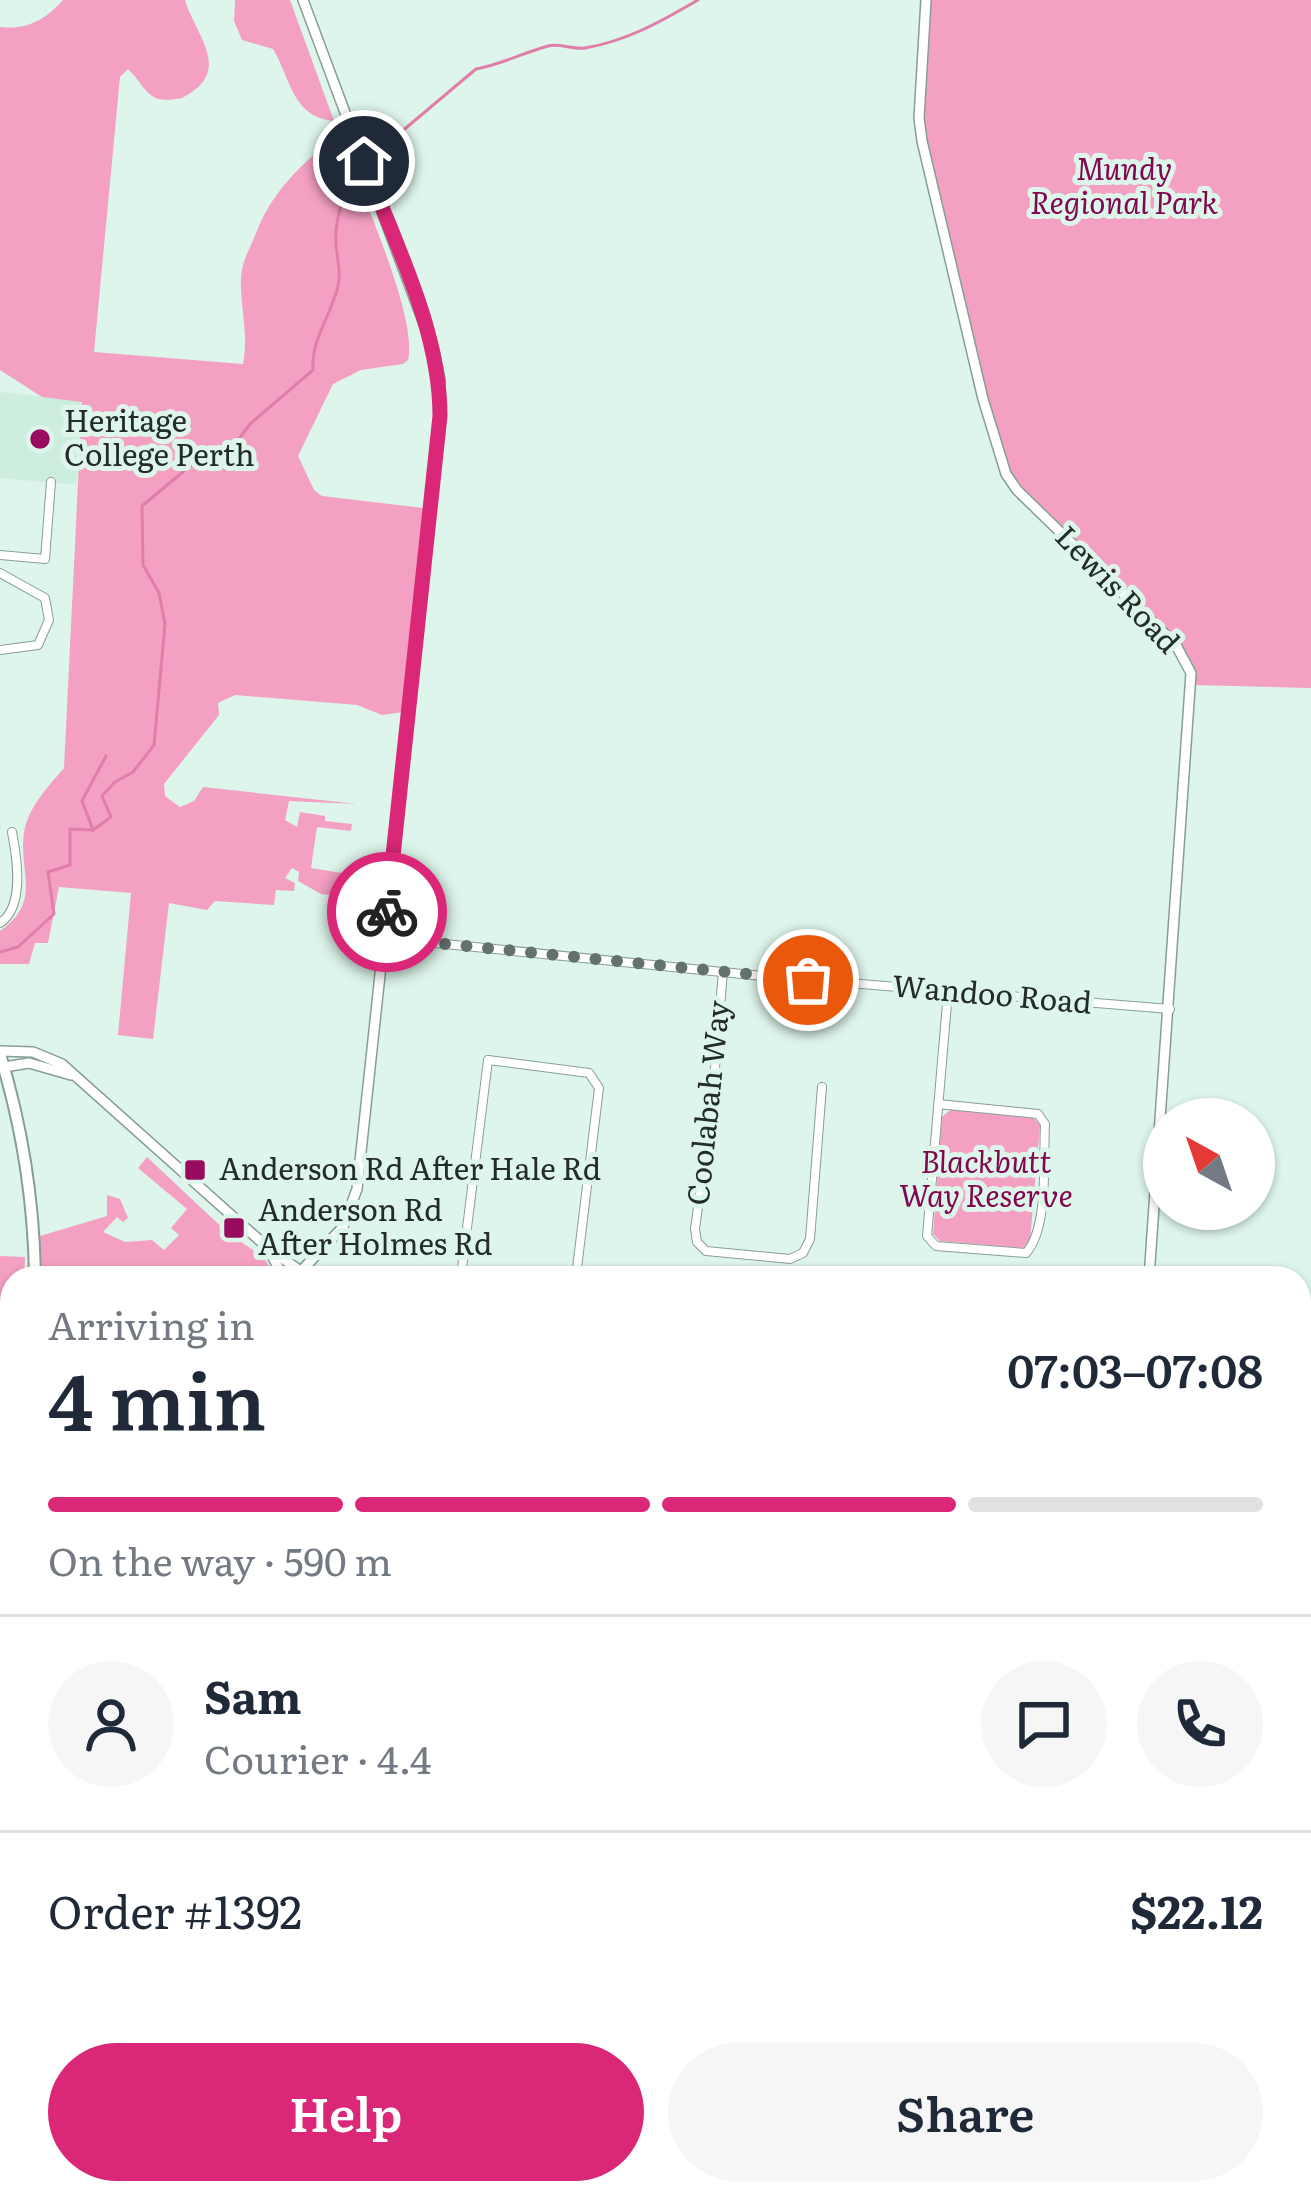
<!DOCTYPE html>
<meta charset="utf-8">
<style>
:root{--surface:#fff;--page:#f6f6f7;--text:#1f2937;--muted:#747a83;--line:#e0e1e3;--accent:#db2777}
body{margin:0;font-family:Literata,serif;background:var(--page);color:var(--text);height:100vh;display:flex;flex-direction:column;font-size:45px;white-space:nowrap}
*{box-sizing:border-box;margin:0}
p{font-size:39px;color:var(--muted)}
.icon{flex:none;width:66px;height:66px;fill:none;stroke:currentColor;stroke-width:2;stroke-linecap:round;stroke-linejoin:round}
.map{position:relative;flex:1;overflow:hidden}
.drawer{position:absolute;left:0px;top:1266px;width:1311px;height:939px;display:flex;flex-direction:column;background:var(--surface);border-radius:36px 36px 0 0;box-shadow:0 3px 9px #0004}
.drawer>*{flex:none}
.needle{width:78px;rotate:320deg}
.fabs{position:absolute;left:1143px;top:1098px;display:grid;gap:24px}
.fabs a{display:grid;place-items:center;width:132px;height:132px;border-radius:50%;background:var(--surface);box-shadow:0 3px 9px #0004;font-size:60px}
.pin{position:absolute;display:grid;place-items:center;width:102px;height:102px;color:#fff;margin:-51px;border:6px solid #fff;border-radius:50%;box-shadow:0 3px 12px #0007}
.courier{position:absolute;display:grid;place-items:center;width:120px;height:120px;margin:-60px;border:9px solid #db2777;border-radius:50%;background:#fff;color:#222;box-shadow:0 3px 15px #0007}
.headline em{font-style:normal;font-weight:600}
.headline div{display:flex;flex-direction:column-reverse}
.headline{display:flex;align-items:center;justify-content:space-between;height:204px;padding:0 48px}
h1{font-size:78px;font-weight:600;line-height:90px}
.bar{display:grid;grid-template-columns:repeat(4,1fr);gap:18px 12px;align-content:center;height:144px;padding:0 48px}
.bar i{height:15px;border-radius:9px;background:var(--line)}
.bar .current{background:var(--accent)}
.bar p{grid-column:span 4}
.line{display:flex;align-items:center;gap:30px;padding:0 48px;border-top:3px solid var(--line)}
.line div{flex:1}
.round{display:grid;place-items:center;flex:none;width:126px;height:126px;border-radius:63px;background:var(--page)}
.cta{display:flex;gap:24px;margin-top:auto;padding:24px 48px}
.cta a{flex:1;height:138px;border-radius:72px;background:var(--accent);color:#fff;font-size:48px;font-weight:600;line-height:138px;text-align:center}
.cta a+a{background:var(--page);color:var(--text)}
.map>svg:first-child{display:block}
</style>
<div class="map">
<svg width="1311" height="2204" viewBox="0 0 1311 2204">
<rect width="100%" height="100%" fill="#def5eb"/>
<path fill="#cdeddf" d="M0 392 82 401 77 485 0 478Z"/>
<g fill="#f4a0c3">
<path d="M63 0H185C195 35 235 71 182 98 146 105 149 90 128 69L120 77 94 352 243 364C249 334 240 308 241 278 242 260 250 249 256 233 273 190 298 169 333 137H340C357 183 419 318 408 360L403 364 361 370 333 384 298 456 314 490 322 496 423 508 403 712 382 715 357 705 235 695 218 703 219 715 164 784 165 796 180 807 194 801 203 787 357 804 289 801 285 820 297 827 300 812 325 816V821L352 824 351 831 317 827 311 868 342 873 340 896 321 894 298 881 299 872 292 868 285 878 295 883 294 891 276 890 274 905 215 901 207 910 169 903 153 1039 118 1035 131 893 59 887 48 943H35L29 964H0V931C43 901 18 871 24 833 28 807 48 787 64 768L82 402 42 397 0 370V27C27 30 45 20 63 0Z"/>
<path d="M235 0H290L334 121C292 117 291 79 273 49L242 40 234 21Z"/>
<path d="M926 0H1311V688L1193 685 1175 645 1006 474 919 118Z"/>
<path d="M950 1110 1033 1117 1040 1125 1030 1241 1023 1248 940 1241 933 1234 942 1117Z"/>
<path d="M147 1157 229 1234 264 1257 275 1278H41L40 1236 107 1216V1195L120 1199 128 1218 123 1222 117 1217 103 1232 125 1242 152 1240 164 1250 179 1235 171 1228 187 1209 138 1168Z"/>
<path d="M0 1256 25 1257 24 1278H12V1338L0 1337Z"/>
</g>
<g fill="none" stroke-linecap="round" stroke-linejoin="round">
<g stroke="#e07ea9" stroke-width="3">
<path d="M369 159 476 69C502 64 523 53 548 46 560 43 573 50 585 48 627 41 662 21 698 0"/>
<path d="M93 830 111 817 102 796 115 782 133 772 154 745 165 624 159 593 143 565 142 506 196 461 233 447 250 424 313 370C311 341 329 318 337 290 342 274 337 260 336 244 334 224 344 189 354 172"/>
<path d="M0 952 18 947 54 914 48 872 70 865V829L93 830 82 801 106 756"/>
</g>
<defs>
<g id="minor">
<path d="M0 555 45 559 51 482"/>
<path d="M0 573 45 598 49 620 38 645 0 650"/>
<path d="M0 923C25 907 17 858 12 832"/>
<path d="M385 938 762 976 1170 1009"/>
<path d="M723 971 712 1104 695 1229 697 1242 706 1251 790 1259 803 1253 810 1239 822 1087"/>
<path d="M938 1104 1038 1114 1045 1124C1043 1159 1049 1228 1026 1253L936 1246 927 1236 948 992"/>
<path d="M462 1268 473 1278"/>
<path d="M453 1278 462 1268 488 1060 589 1073 599 1088 577 1268 571 1278"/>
<path d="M0 1346 12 1347"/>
<path d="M0 1537 12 1548"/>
<path d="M0 1614 12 1600"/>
<path d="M1299 1623 1311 1625"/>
<path d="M0 1725 12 1736"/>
<path d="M0 1842 12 1828"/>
<path d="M0 2080 12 2066"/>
<path d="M0 2113 12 2124"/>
<path d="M91 2193 105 2204"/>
<path d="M113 2204 123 2193"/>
<path d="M289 2204 299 2193"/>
<path d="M671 2204 672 2193"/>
<path d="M907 2204V2193"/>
</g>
<g id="tertiary">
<path d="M926 0 919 118 922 141 983 399 1006 474 1017 490 1176 645 1191 673 1149 1278"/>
<path d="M0 1051 33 1052 62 1064 267 1247 310 1278"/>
<path d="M4 1067 29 1063 71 1075"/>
<path d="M270 1252 284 1278"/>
<path d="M302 1270 343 1227 357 1189 440 416V380L434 351 303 0"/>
<path d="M459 2193 460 2204"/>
<path d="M1065 2204 1066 2193"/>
</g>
<g id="secondary">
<path d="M0 1054C22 1126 34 1202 35 1278"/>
<path d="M0 1512 12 1471"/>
</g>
</defs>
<use href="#minor" stroke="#889e95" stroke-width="10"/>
<use href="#tertiary" stroke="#889e95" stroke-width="12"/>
<use href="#secondary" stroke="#889e95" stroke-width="14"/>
<use href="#minor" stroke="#fff" stroke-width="8"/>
<use href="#tertiary" stroke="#fff" stroke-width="9"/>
<use href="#secondary" stroke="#fff" stroke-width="10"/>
</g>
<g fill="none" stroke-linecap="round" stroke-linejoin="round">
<path stroke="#64726c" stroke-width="12" stroke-dasharray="0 21.6" d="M387 912 385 938 808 980"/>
<path stroke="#db2777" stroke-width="15" d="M364 161C394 243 440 328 440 416L387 912"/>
</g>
<g fill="#990b5e" stroke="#def5eb" stroke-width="4.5">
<circle cx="40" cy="439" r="12"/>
<rect x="183" y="1158" width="24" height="24" rx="6"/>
<rect x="222" y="1216" width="24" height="24" rx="6"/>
</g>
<g text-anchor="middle" stroke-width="10" stroke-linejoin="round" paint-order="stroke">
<g font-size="30" font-style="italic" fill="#81074e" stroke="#def5eb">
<text x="1124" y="180">Mundy<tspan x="1124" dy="34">Regional Park</tspan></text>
<text x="986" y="1173">Blackbutt<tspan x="986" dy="34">Way Reserve</tspan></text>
</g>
<g font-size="30" fill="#232c28" stroke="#def5eb" text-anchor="start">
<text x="64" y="432">Heritage<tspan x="64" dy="34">College Perth</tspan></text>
<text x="219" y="1180">Anderson Rd After Hale Rd</text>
<text x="258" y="1221">Anderson Rd<tspan x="258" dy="34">After Holmes Rd</tspan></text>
</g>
<g font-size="30" fill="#232c28" stroke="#def5eb">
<text transform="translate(1117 590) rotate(46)" y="10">Lewis Road</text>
<text transform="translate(992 995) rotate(5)" y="10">Wandoo Road</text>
<text transform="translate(709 1103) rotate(-84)" y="10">Coolabah Way</text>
</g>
</g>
</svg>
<div class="fabs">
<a><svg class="needle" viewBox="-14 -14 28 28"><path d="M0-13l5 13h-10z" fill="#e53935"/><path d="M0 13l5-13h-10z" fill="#747a83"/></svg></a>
</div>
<div class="pin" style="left:808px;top:980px;background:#ea580c"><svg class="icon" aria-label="bag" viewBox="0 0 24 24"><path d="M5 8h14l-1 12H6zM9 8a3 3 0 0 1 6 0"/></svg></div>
<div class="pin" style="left:364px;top:161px;background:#1f2937"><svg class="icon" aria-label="home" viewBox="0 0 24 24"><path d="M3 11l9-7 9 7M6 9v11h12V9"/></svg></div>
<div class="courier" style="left:387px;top:912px"><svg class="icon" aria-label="bike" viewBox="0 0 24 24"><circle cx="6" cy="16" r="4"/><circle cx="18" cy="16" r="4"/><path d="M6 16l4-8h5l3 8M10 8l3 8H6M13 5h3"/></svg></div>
<section class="drawer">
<div class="headline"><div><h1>4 min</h1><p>Arriving in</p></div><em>07:03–07:08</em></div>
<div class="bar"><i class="current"></i><i class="current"></i><i class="current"></i><i></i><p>On the way · 590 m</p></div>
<div class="line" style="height:216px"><a class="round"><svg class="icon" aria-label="person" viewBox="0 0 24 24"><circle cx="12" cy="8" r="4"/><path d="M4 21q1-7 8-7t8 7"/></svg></a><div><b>Sam</b><p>Courier · 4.4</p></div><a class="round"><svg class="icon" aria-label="chat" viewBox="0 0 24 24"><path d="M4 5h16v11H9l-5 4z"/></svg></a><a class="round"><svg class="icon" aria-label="phone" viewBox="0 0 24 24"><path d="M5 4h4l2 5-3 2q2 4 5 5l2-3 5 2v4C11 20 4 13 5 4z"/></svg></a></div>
<div class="line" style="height:156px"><div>Order #1392</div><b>$22.12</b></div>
<div class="cta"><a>Help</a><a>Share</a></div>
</section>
</div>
